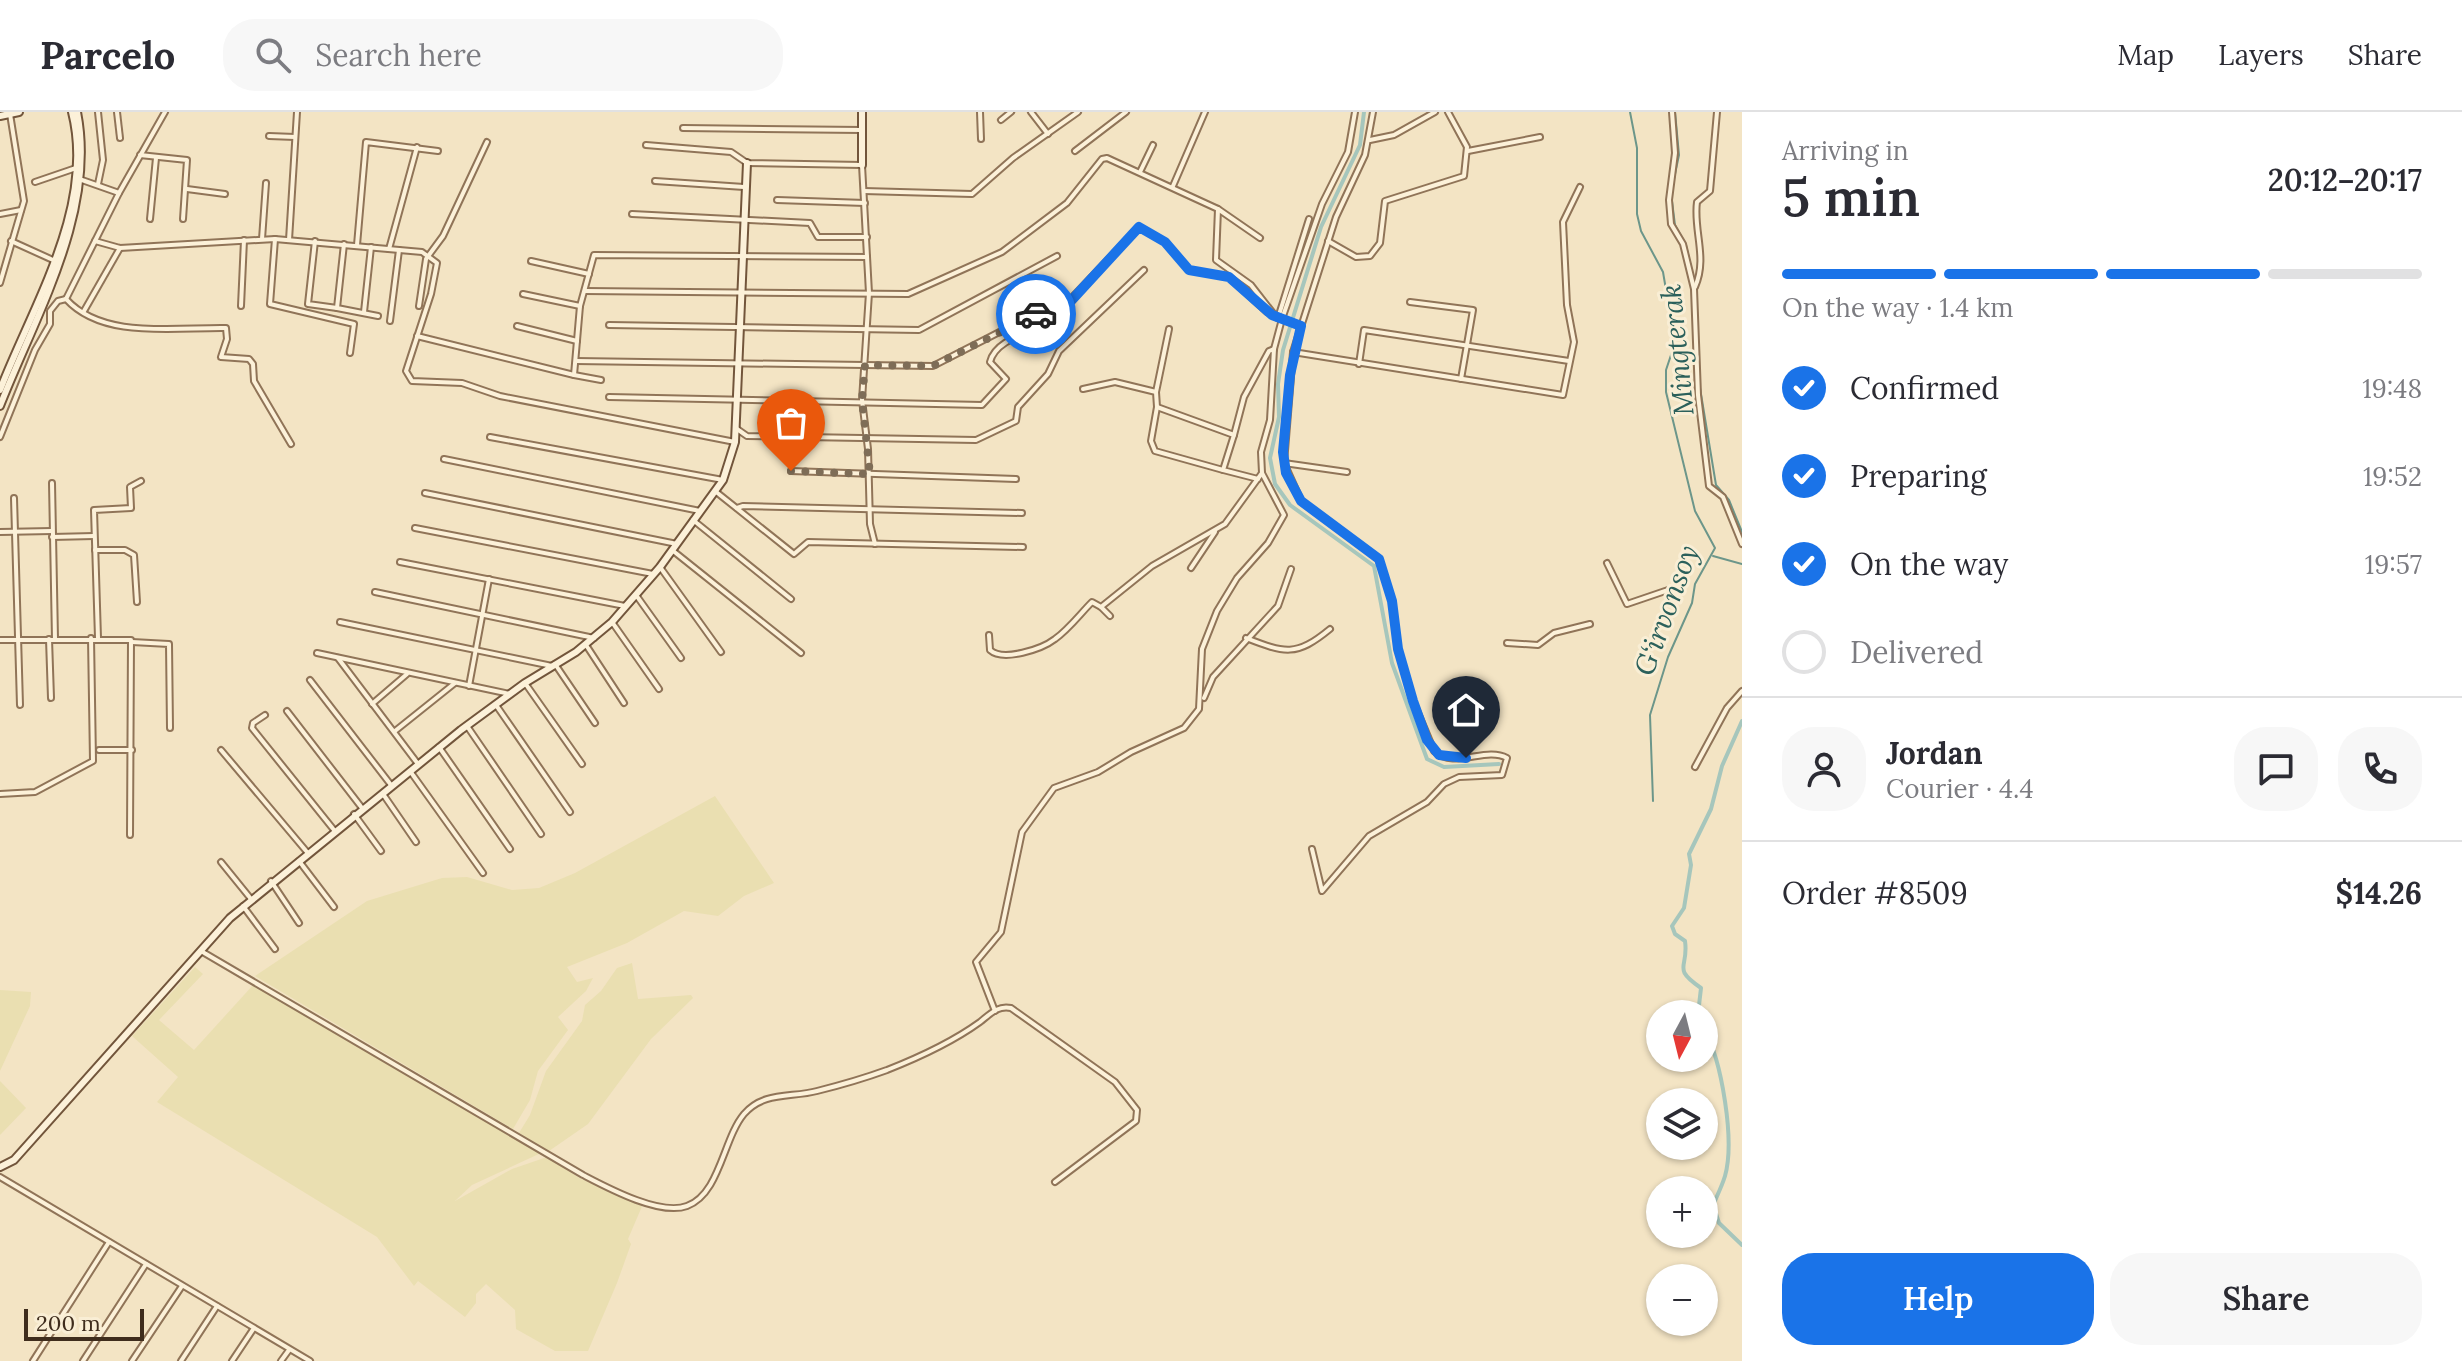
<!DOCTYPE html>
<meta charset="utf-8">
<style>
:root{--surface:#fff;--page:#f7f7f7;--text:#2b2b33;--muted:#7c7c81;--line:#e1e1e2;--accent:#1a73e8}
body{margin:0;font-family:Lora,serif;background:var(--page);color:var(--text);height:100vh;display:flex;flex-direction:column;font-size:30px;white-space:nowrap}
*{box-sizing:border-box;margin:0}
p{font-size:26px;color:var(--muted)}
.icon{flex:none;width:44px;height:44px;fill:none;stroke:currentColor;stroke-width:2;stroke-linecap:round;stroke-linejoin:round}
.map{position:relative;flex:1;overflow:hidden}
.side{display:flex;flex-direction:column;background:var(--surface);width:720px}
.side>*{flex:none}
.needle{width:52px;rotate:187deg}
.buttons{position:absolute;left:1646px;top:888px;display:grid;gap:16px}
.buttons a{display:grid;place-items:center;width:72px;height:72px;border-radius:50%;background:var(--surface);box-shadow:0 2px 6px #0004;font-size:40px}
.scale{position:absolute;left:24px;bottom:20px;width:120px;box-sizing:border-box;padding-left:8px;border:4px solid #3f2d1d;border-top:0;font-size:22px;line-height:28px;white-space:nowrap;color:#3f2d1d;-webkit-text-stroke:6px #f9eed5;paint-order:stroke}
.pin{position:absolute;display:grid;place-items:center;width:68px;height:68px;color:#fff;margin:-82px -34px;border-radius:50% 50% 50% 0;rotate:-45deg;box-shadow:0 0 8px #0007}
.pin .icon{rotate:45deg}
.courier{position:absolute;display:grid;place-items:center;width:80px;height:80px;margin:-40px;border:6px solid #1a73e8;border-radius:50%;background:#fff;color:#222;box-shadow:0 2px 10px #0007}
.head em{font-style:normal;font-weight:600}
.head div{display:flex;flex-direction:column-reverse}
.head{display:flex;align-items:center;justify-content:space-between;height:136px;padding:0 40px}
h1{font-size:52px;font-weight:600;line-height:60px}
.bar{display:grid;grid-template-columns:repeat(4,1fr);gap:12px 8px;align-content:center;height:96px;padding:0 40px}
.bar i{height:10px;border-radius:6px;background:var(--line)}
.bar .active{background:var(--accent)}
.bar p{grid-column:span 4}
.line{display:flex;align-items:center;gap:20px;padding:0 40px;border-top:2px solid var(--line)}
.line div{flex:1}
.round{display:grid;place-items:center;flex:none;width:84px;height:84px;border-radius:32px;background:var(--page)}
ol{padding:0 40px;list-style:none}
li{display:flex;align-items:center;gap:24px;height:88px}
li p{margin-inline-start:auto}
li .icon{padding:8px;border-radius:50%;background:var(--accent);color:#fff;stroke-width:4}
li:last-child{color:var(--muted)}
li i{width:44px;height:44px;border:4px solid var(--line);border-radius:50%}
.primary-button{display:flex;gap:16px;margin-top:auto;padding:16px 40px}
.primary-button a{flex:1;height:92px;border-radius:32px;background:var(--accent);color:#fff;font-size:32px;font-weight:600;line-height:92px;text-align:center}
.primary-button a+a{background:var(--page);color:var(--text)}
header{display:flex;align-items:center;gap:48px;box-sizing:border-box;height:112px;padding:0 40px;background:var(--surface);border-bottom:2px solid var(--line)}
header strong{font-size:38px}
nav{display:flex;gap:44px;margin-inline-start:auto;font-size:28px}
.search{width:560px;height:72px;background:var(--page);display:flex;align-items:center;gap:20px;box-sizing:border-box;padding:0 28px;border-radius:32px;color:var(--muted);font-size:30px}
main{display:flex;flex:1;min-height:0}
.map>svg:first-child{display:block}
</style>
<header>
<strong>Parcelo</strong>
<div class="search"><svg class="icon" aria-label="search" viewBox="0 0 24 24"><circle cx="10" cy="10" r="6"/><path d="M15 15l6 6"/></svg>Search here</div>
<nav><a>Map</a><a>Layers</a><a>Share</a></nav>
</header>
<main>
<div class="map">
<svg width="1742" height="1249" viewBox="0 0 1742 1249">
<rect width="100%" height="100%" fill="#f3e4c4"/>
<g fill="#eadfb1">
<path d="M715 684 774 771 744 784 718 804 684 799 627 831 567 855 577 870 593 866 586 879 558 905 568 918 538 959 530 988 513 1017 255 864 367 789 442 766 467 765 512 778 539 776 575 761Z"/>
<path d="M632 851 638 887 691 883 693 886 651 927 588 1012 549 1039 519 1021 530 1003 546 959 582 909 585 893 601 879 617 856Z"/>
<path d="M195 855 203 862 159 908 194 938 254 872 541 1041 472 1073 455 1089 512 1057 547 1045 581 1067 643 1092 628 1127 631 1132 617 1171 588 1239H555L516 1217 515 1198 486 1172 476 1182V1191L465 1205 418 1169 414 1174 377 1125 157 990 178 965 132 924Z"/>
<path d="M0 878 31 880 30 894 0 959Z"/>
<path d="M0 969 26 996 0 1023Z"/>
</g>
<g fill="none" stroke-linecap="round" stroke-linejoin="round">
<g stroke="#6c968a" stroke-width="2">
<path d="M1630 0 1637 36V102L1641 119 1663 160 1675 231 1666 258V280L1695 399 1715 436 1695 472 1692 491 1668 545 1650 603 1653 689"/>
<path d="M1675 0 1679 43 1671 81 1675 113 1686 133 1693 164"/>
<path d="M1696 186 1699 248"/>
<path d="M1699 270 1716 373 1729 388 1742 420"/>
<path d="M1713 444 1742 452"/>
</g>
<g stroke="#a6c6bc" stroke-width="4">
<path d="M1364 0 1360 33 1321 115 1283 238 1278 272 1279 305 1270 346 1275 372 1290 393 1374 454 1392 551 1427 647 1444 655 1499 652"/>
<path d="M1698 902 1701 876C1671 855 1689 857 1685 829L1675 822 1672 814 1684 796 1691 753 1689 742 1711 697 1722 654 1742 609"/>
<path d="M1704 917C1722 949 1735 1029 1725 1064 1722 1074 1717 1084 1713 1093L1719 1111 1742 1133"/>
</g>
<defs>
<g id="street">
<path d="M98 0 103 48 98 72"/>
<path d="M117 0 120 26"/>
<path d="M980 0 981 27"/>
<path d="M1031 0 1048 22"/>
<path d="M1672 0 1675 41 1669 88 1671 112 1683 132 1694 177 1698 283 1709 374 1723 385 1742 432"/>
<path d="M1001 8 1011 0"/>
<path d="M683 16 862 18"/>
<path d="M269 24 295 25"/>
<path d="M1370 28 1394 23 1435 0"/>
<path d="M646 33 731 40 747 51 862 53 869 181 862 288 868 337 870 412 875 432"/>
<path d="M1075 39 1126 0"/>
<path d="M1468 39 1540 25"/>
<path d="M140 43 187 48 183 107"/>
<path d="M1140 60 1153 33"/>
<path d="M82 68 119 81"/>
<path d="M655 69 744 75"/>
<path d="M35 70 76 56"/>
<path d="M1173 74 1205 0"/>
<path d="M187 77 225 82"/>
<path d="M864 79 972 82 1013 46 1078 0"/>
<path d="M777 88 865 91"/>
<path d="M1218 97 1260 126"/>
<path d="M0 102 21 98"/>
<path d="M632 102 810 111 818 125H867"/>
<path d="M150 107 156 46"/>
<path d="M262 127 266 71"/>
<path d="M275 127 270 192 354 212 350 241"/>
<path d="M289 128 297 0"/>
<path d="M11 129 53 148"/>
<path d="M95 129 120 136 275 127 422 140 437 151 431 182 406 259 412 269 462 271 500 284 735 330"/>
<path d="M315 129 308 192 337 196"/>
<path d="M1328 129 1356 145 1370 144 1380 131 1385 89 1464 64 1467 35 1448 0"/>
<path d="M344 132 337 196 378 204"/>
<path d="M357 133 366 30 438 39"/>
<path d="M389 137 417 35"/>
<path d="M531 149 589 162"/>
<path d="M0 171 24 89 10 2"/>
<path d="M1695 175C1708 146 1693 118 1697 90L1710 79 1717 0"/>
<path d="M585 179 908 182 1002 140 1067 91 1102 47 1107 46 1218 97 1216 148 1251 173 1276 205 1301 214"/>
<path d="M523 182 580 194"/>
<path d="M66 187C103 228 176 215 226 216L227 227 221 245 249 247 253 252 254 269 291 332"/>
<path d="M66 187 119 81 165 0"/>
<path d="M1410 190 1473 198 1461 267"/>
<path d="M241 194 244 128"/>
<path d="M419 194 426 147 443 124 487 30"/>
<path d="M84 199 120 136"/>
<path d="M364 200 371 135"/>
<path d="M1278 206 1309 107"/>
<path d="M390 209 399 138"/>
<path d="M609 213 919 218 1057 144"/>
<path d="M517 214 577 229"/>
<path d="M417 224 574 263 580 194 594 143 867 145"/>
<path d="M1293 240 1563 283 1574 230 1567 193 1563 110 1580 75"/>
<path d="M576 249 933 254 1023 208 1064 194 1139 115 1165 130 1189 158 1229 165 1267 200"/>
<path d="M1359 252 1364 218 1569 249"/>
<path d="M574 263 601 268"/>
<path d="M1083 277 1115 270 1156 280 1157 295 1234 323 1223 358 1258 367"/>
<path d="M1156 280 1169 217"/>
<path d="M609 285 982 293 1006 267 990 250C997 222 1045 220 1064 201V194"/>
<path d="M1157 295 1151 329 1155 339 1223 358"/>
<path d="M737 317 747 324 976 328 1016 309 1018 295 1048 262 1059 239 1144 158"/>
<path d="M1234 323 1244 285 1269 239 1274 237"/>
<path d="M0 325 35 238 50 212V199L58 189 66 187"/>
<path d="M490 325 723 368"/>
<path d="M444 347 700 399"/>
<path d="M1284 351 1347 360"/>
<path d="M791 359 1016 367"/>
<path d="M52 371 55 527"/>
<path d="M715 379 794 442 808 430 1023 435"/>
<path d="M425 381 677 432"/>
<path d="M14 386 20 593"/>
<path d="M737 396 743 394 1022 401"/>
<path d="M693 408 791 487"/>
<path d="M415 416 653 462"/>
<path d="M0 420 52 419"/>
<path d="M52 425 94 424"/>
<path d="M95 438H125L134 443 137 490"/>
<path d="M672 438 801 541"/>
<path d="M400 450 625 494"/>
<path d="M1607 451 1627 492 1674 476"/>
<path d="M660 455 721 540"/>
<path d="M1191 456 1215 420"/>
<path d="M375 480 594 526"/>
<path d="M636 483 681 546"/>
<path d="M1101 495 1110 504"/>
<path d="M340 510 552 554"/>
<path d="M612 510 659 577"/>
<path d="M989 523 990 538C1003 550 1042 537 1055 527 1069 517 1080 502 1092 490L1101 495 1152 454 1225 412 1262 361 1261 340 1270 308 1274 237 1282 207 1322 92 1348 40 1355 0"/>
<path d="M98 526 94 398 131 396 130 375 141 369"/>
<path d="M1246 526C1285 541 1296 545 1330 517"/>
<path d="M49 527 51 586"/>
<path d="M0 528H131L130 723"/>
<path d="M132 530 169 532 170 616"/>
<path d="M1507 531 1538 533 1554 521 1590 512"/>
<path d="M586 533 624 591"/>
<path d="M317 541 510 582"/>
<path d="M338 546 418 652"/>
<path d="M555 552 595 611"/>
<path d="M310 568 391 673"/>
<path d="M525 571 582 652"/>
<path d="M469 574 489 467"/>
<path d="M1204 586 1213 565 1278 494 1291 457"/>
<path d="M372 592 407 562"/>
<path d="M496 593 570 700"/>
<path d="M287 599 362 696"/>
<path d="M265 603 253 611 252 616 334 718"/>
<path d="M467 614 541 722"/>
<path d="M395 619 455 571"/>
<path d="M439 635 510 737"/>
<path d="M99 638H132"/>
<path d="M221 638 307 740"/>
<path d="M1695 655 1727 596 1742 579"/>
<path d="M410 659 483 761"/>
<path d="M0 682 35 680 93 649 91 526"/>
<path d="M383 682 416 730"/>
<path d="M354 702 381 739"/>
<path d="M1312 737 1322 779 1369 724 1427 690 1444 672 1459 665 1502 663 1507 646C1485 634 1455 658 1434 639L1413 589 1398 537 1392 489 1379 447 1301 389 1284 351 1293 240 1336 105 1365 43 1373 0"/>
<path d="M299 749 334 795"/>
<path d="M221 750 251 787"/>
<path d="M271 769 299 811"/>
<path d="M243 794 275 837"/>
<path d="M201 839 583 1063C608 1076 660 1104 687 1094 720 1082 723 1027 744 1002 764 979 791 986 817 979 841 973 865 966 887 958 920 945 951 931 980 910 990 902 998 893 1011 896L1115 970 1137 998 1136 1009 1055 1070"/>
<path d="M995 899 976 850 1001 820 1022 720 1054 676 1098 660 1131 640 1184 616 1199 597 1202 537 1217 499 1237 466 1268 431 1284 403 1262 361"/>
<path d="M0 1065 310 1249"/>
<path d="M33 1249 109 1130"/>
<path d="M83 1249 146 1152"/>
<path d="M132 1249 182 1174"/>
<path d="M181 1249 217 1194"/>
<path d="M232 1249 254 1216"/>
<path d="M281 1249 289 1238"/>
</g>
<g id="secondary">
<path d="M862 0V53"/>
<path d="M0 4 19 0"/>
<path d="M0 278C33 193 96 94 72 0"/>
<path d="M0 294C36 202 97 100 77 0"/>
<path d="M0 1055 14 1048 230 806 461 618 525 571 576 540 612 510 660 455 723 368 735 330 747 51"/>
</g>
</defs>
<use href="#street" stroke="#907458" stroke-width="8"/>
<use href="#secondary" stroke="#72553b" stroke-width="10"/>
<use href="#street" stroke="#fcf1d9" stroke-width="4"/>
<use href="#secondary" stroke="#fcf1d9" stroke-width="6"/>
</g>
<g fill="none" stroke-linecap="round" stroke-linejoin="round">
<path stroke="#7e6d57" stroke-width="8" stroke-dasharray="0 14.4" d="M791 359 870 362 862 288 865 253 933 254 1036 202"/>
<path stroke="#1a73e8" stroke-width="10" d="M1036 202 1069 191 1139 115 1165 130 1189 158 1229 165 1272 203 1301 214 1290 263 1283 340 1286 361 1301 389 1379 447 1392 489 1398 537 1413 589 1427 628 1439 643 1466 646"/>
</g>
<g text-anchor="middle" stroke-width="6" stroke-linejoin="round" paint-order="stroke">
<g font-size="28" font-style="italic" fill="#2b605b" stroke="#f9eed5">
<text transform="translate(1677 238) rotate(-96)" y="10">Mingterak</text>
<text transform="translate(1666 498) rotate(-70)" y="10">G‘irvonsoy</text>
</g>
</g>
</svg>
<div class="buttons">
<a><svg class="needle" viewBox="-14 -14 28 28"><path d="M0-13l5 13h-10z" fill="#e53935"/><path d="M0 13l5-13h-10z" fill="#7c7c81"/></svg></a>
<a><svg class="icon" aria-label="layers" viewBox="0 0 24 24"><path d="M12 4l9 5-9 5-9-5zM3 14l9 5 9-5"/></svg></a>
<a>+</a>
<a>−</a>
</div>
<div class="scale">200 m</div>
<div class="pin" style="left:791px;top:359px;background:#ea580c"><svg class="icon" aria-label="bag" viewBox="0 0 24 24"><path d="M5 8h14l-1 12H6zM9 8a3 3 0 0 1 6 0"/></svg></div>
<div class="pin" style="left:1466px;top:646px;background:#1f2937"><svg class="icon" aria-label="home" viewBox="0 0 24 24"><path d="M3 11l9-7 9 7M6 9v11h12V9"/></svg></div>
<div class="courier" style="left:1036px;top:202px"><svg class="icon" aria-label="car" viewBox="0 0 24 24"><path d="M5 17H2v-5l4-1 3-4h7l3 4 3 1v5h-3M9 17h6M6 11h13"/><circle cx="7" cy="17" r="2"/><circle cx="17" cy="17" r="2"/></svg></div>
</div>
<section class="side">
<div class="head"><div><h1>5 min</h1><p>Arriving in</p></div><em>20:12–20:17</em></div>
<div class="bar"><i class="active"></i><i class="active"></i><i class="active"></i><i></i><p>On the way · 1.4 km</p></div>
<ol>
<li><svg class="icon" aria-label="check" viewBox="0 0 24 24"><path d="M5 12l5 5 9-10"/></svg>Confirmed<p>19:48</p></li>
<li><svg class="icon" aria-label="check" viewBox="0 0 24 24"><path d="M5 12l5 5 9-10"/></svg>Preparing<p>19:52</p></li>
<li><svg class="icon" aria-label="check" viewBox="0 0 24 24"><path d="M5 12l5 5 9-10"/></svg>On the way<p>19:57</p></li>
<li><i></i>Delivered</li>
</ol>
<div class="line" style="height:144px"><a class="round"><svg class="icon" aria-label="person" viewBox="0 0 24 24"><circle cx="12" cy="8" r="4"/><path d="M4 21q1-7 8-7t8 7"/></svg></a><div><b>Jordan</b><p>Courier · 4.4</p></div><a class="round"><svg class="icon" aria-label="chat" viewBox="0 0 24 24"><path d="M4 5h16v11H9l-5 4z"/></svg></a><a class="round"><svg class="icon" aria-label="phone" viewBox="0 0 24 24"><path d="M5 4h4l2 5-3 2q2 4 5 5l2-3 5 2v4C11 20 4 13 5 4z"/></svg></a></div>
<div class="line" style="height:104px"><div>Order #8509</div><b>$14.26</b></div>
<div class="primary-button"><a>Help</a><a>Share</a></div>
</section>
</main>
